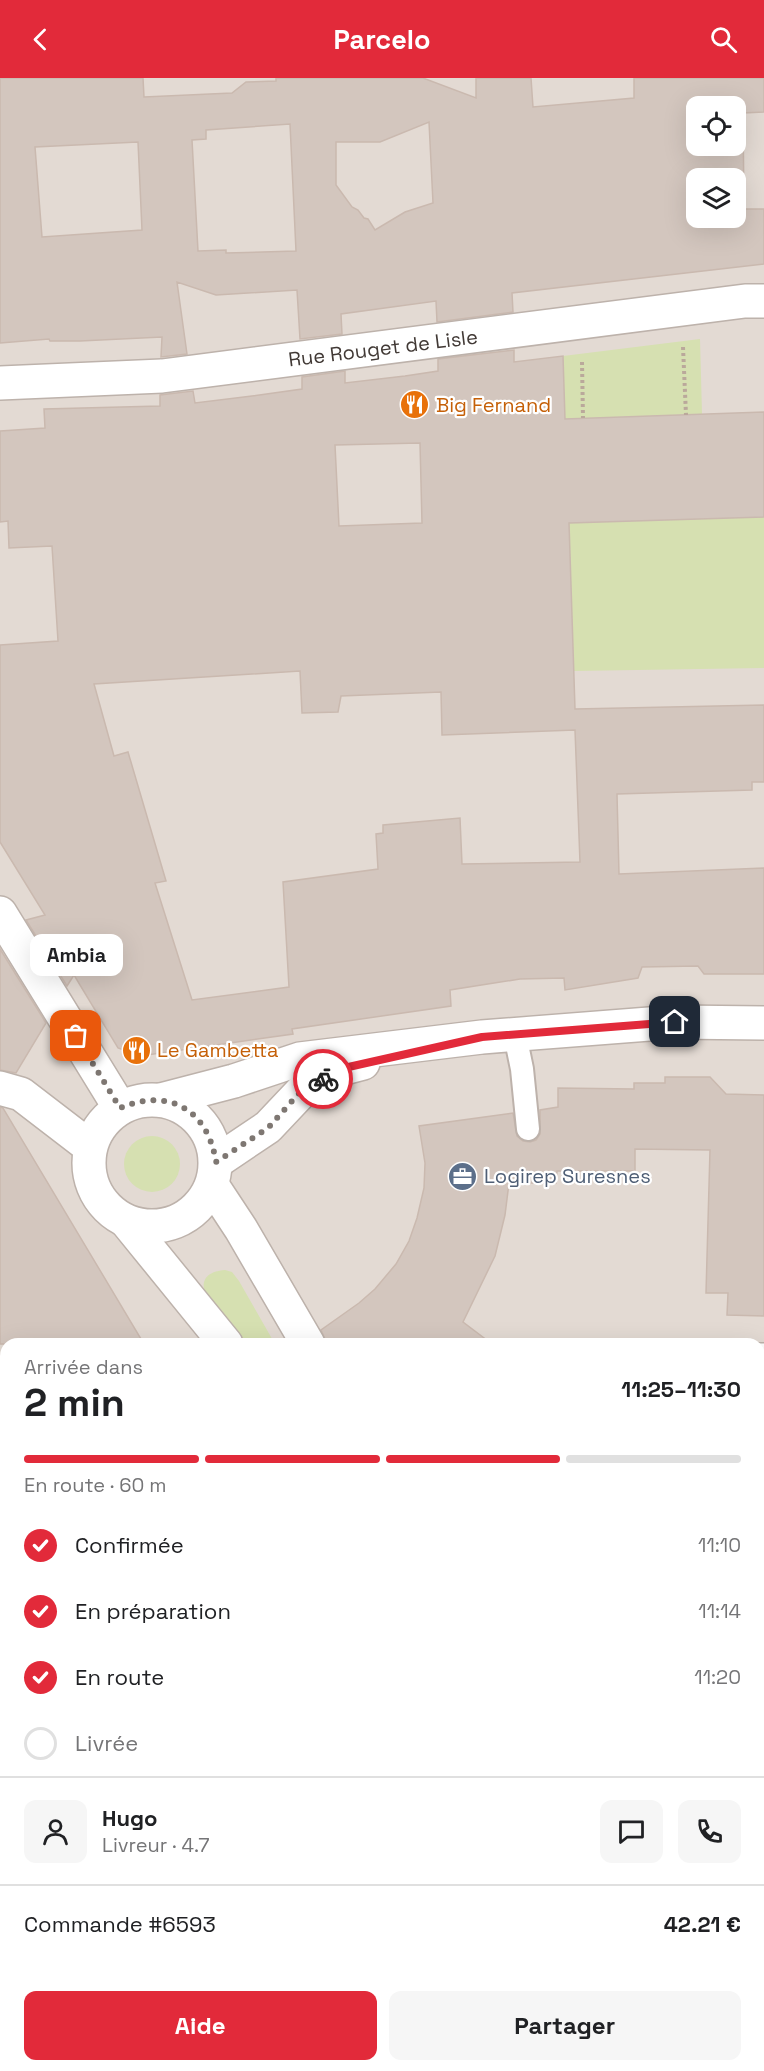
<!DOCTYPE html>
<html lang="fr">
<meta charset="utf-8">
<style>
:root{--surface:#fff;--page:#f6f6f6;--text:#202124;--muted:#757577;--line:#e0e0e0;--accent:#e22a3a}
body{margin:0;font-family:"Space Grotesk",sans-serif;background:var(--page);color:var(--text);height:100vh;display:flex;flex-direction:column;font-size:22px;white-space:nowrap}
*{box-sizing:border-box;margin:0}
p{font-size:20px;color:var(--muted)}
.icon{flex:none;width:33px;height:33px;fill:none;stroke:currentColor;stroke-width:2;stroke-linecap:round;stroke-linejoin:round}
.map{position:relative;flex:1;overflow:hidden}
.sheet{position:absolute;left:0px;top:1260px;width:765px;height:734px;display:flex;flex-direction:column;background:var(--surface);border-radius:18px 18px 0 0;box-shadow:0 6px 24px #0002}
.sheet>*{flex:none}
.tools{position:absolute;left:686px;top:18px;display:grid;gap:12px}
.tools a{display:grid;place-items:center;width:60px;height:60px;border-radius:12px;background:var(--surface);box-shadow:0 6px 24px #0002;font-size:30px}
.pin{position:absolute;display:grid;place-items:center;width:51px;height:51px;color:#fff;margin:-26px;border-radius:12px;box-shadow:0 3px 9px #0006}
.courier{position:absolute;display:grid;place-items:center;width:60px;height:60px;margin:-30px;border:4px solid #e22a3a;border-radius:50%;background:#fff;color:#222;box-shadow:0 2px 8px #0007}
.bubble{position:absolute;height:42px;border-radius:12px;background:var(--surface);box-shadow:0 6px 24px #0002;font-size:20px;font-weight:700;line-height:42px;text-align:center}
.overview em{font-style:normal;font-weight:700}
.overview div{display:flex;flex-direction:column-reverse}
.overview{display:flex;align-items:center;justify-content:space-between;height:102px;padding:0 24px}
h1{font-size:39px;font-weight:700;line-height:45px}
.bar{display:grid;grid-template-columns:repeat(4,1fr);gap:9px 6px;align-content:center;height:72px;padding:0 24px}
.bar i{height:8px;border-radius:4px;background:var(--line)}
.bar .active{background:var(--accent)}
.bar p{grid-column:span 4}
.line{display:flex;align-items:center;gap:15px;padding:0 24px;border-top:2px solid var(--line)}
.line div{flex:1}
.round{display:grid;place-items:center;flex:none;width:63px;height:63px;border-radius:12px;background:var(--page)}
ol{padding:0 24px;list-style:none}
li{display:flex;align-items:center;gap:18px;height:66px}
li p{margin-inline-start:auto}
li .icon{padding:6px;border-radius:50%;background:var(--accent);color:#fff;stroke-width:4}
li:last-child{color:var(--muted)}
li i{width:33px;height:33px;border:3px solid var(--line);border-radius:50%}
.cta{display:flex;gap:12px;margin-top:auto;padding:12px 24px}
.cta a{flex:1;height:69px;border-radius:12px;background:var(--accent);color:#fff;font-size:24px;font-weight:700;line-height:69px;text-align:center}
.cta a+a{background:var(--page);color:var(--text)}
header{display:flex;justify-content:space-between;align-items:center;height:78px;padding:0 24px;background:var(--accent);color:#fff;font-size:27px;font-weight:700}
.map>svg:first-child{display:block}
</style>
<header><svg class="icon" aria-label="back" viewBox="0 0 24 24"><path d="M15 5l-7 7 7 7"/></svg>Parcelo<svg class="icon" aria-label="search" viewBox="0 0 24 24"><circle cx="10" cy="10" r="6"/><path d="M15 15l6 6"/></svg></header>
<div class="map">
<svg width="764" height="1993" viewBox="0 0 764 1993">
<rect width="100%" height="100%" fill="#f0eae4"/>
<g fill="#e3dad3" fill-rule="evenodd">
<path d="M0 0H764V1485H759V1266H6V1456L0 1455ZM696 28H735V68H696ZM696 100H735V140H696Z"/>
<path d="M6 1848V1988H759V1885H764V1993H0Z"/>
</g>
<g fill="#d6e0b1">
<path d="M700 261 702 336 564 341 563 278Z"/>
<path d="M764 439V590L573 593 569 445Z"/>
<circle cx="152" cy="1086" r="28"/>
<path d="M225 1192 232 1194 239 1203 275 1266H238C225 1249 176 1196 225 1192Z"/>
<path d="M6 1427V1558H0V1428Z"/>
<path d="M0 1847H6V1988H365L366 1993H0Z"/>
<rect x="560" y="1988" width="197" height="5"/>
</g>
<g fill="#d3c6be" stroke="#cab9af" stroke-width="1.5" fill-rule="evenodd">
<path d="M0 0H143L144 19 232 15 246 4 276 3V0H423L476 20V0H531L533 29 634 20V0H764V34L743 35 744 131H764V186L512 215 513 234 437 244 436 223 341 236 342 256 300 261 297 212 216 217 177 204 187 276 161 279 162 259 80 263H50L49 261 0 265ZM696 28H735V68H696ZM429 44 433 125 405 134 375 152 368 141 364 140 358 132 352 129 336 107V64H380ZM290 46 296 173 226 175V172L198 173 192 62 206 61V52ZM138 64 142 152 42 159 35 69ZM696 100H735V140H696Z"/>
<path d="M514 272V284L563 278 565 341 764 334V439L569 445 575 631 764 627V704H752V712L617 716 619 796 764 790V896H704L698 888 642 889 638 900 565 912 564 900 520 901 450 912 451 928 292 951 293 956 140 978 118 970 74 897 67 908 26 842 45 837 0 764V567L58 563 52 468 9 470 8 443 0 444V353L45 350 44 331 160 328V317L193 313 195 325 252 318 302 311V299L345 293V305L405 298 438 293V281ZM420 365 422 445 339 448 335 367ZM300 593 302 635 338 634 341 618 441 614 442 657 575 652 580 784 462 786 460 740 383 747V755L376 756 378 791 283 804 289 909 192 922 155 805 166 803 128 674 114 678 94 606Z"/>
<path d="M0 871 46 945 16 995 0 992Z"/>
<path d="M665 999H710L726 1016 764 1017V1238L727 1237 728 1215H706L710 1072 635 1071V1093H557L556 1105H509L505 1137 495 1178 463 1244 492 1266H327L321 1252 359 1225 375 1211 396 1186 409 1163 417 1140 424 1110 425 1085 419 1048 513 1035 517 1058 523 1063 530 1064 536 1062 540 1056V1032L558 1029V1010L634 1011V1005H665Z"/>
<path d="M0 1029 3 1030 144 1266H0Z"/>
</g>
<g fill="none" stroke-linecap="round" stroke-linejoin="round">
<defs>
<g id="service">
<path d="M515 957 522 991 528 1051"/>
<path d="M0 1896 6 1897"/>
<path d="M94 1988V1993"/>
<path d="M207 1988V1993"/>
<path d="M318 1988 319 1993"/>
</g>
<path id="pedestrian" d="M759 1282H764"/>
<g id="minor">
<path d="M0 305 162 298 745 223H764"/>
<path d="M0 1010 21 1016 90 1069"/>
<path d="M161 1022 234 1003 300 981 482 959 675 944 764 945"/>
<path d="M216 1084 268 1049 302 1013 344 990 363 985"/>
<path d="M0 1391 6 1390"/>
<path d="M759 1928 764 1930"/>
</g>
<g id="tertiary">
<path d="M0 835 120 1030"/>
<circle cx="152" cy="1085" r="63"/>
<path d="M212 1107 241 1151 308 1266"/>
<path d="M126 1143 226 1266"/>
<path d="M396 1988V1993"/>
</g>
</defs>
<use href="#service" stroke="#bdb2ab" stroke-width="26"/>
<use href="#pedestrian" stroke="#bdb2ab" stroke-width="36"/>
<use href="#minor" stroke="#bdb2ab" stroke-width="36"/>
<use href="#tertiary" stroke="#bdb2ab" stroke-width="36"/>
<g stroke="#baa89b" stroke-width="4" stroke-dasharray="3 3" stroke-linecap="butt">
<path d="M683 269 686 337"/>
<path d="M582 284 583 340"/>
<path d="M0 1945H6"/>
<path d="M0 1982H6"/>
<path d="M149 1988V1993"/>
<path d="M577 1988 578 1993"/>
<path d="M745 1988 746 1993"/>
<path d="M240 1992 286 1989"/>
</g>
<use href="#service" stroke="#fff" stroke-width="22"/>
<use href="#pedestrian" stroke="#fff" stroke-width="33"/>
<use href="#minor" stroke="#fff" stroke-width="33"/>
<use href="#tertiary" stroke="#fff" stroke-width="33"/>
<g stroke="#939393" stroke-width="1.5">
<path d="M0 1588H6"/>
<path d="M759 1597H764"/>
<path d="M0 1610H6"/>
<path d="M759 1617H764"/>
</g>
<g stroke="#939393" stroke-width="4.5" stroke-dasharray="8 8" stroke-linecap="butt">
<path d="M0 1701H6"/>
<path d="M0 1724H6"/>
<path d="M759 1728H764"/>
<path d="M759 1751H764"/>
</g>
</g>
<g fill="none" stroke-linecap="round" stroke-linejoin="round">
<path stroke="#7e7772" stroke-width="6" stroke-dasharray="0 10.8" d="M76 958 120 1030C169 1009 208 1032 216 1084L268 1050 302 1012 323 1001"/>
<path stroke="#e22a3a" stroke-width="8" d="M323 1001 344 990 482 959 675 944"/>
</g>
<defs>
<symbol id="restaurant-disc" viewBox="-11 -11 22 22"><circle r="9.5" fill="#e8710a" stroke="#fff"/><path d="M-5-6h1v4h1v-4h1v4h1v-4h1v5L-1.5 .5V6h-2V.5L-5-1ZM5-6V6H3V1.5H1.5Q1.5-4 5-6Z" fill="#fff"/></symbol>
<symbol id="office-disc" viewBox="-11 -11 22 22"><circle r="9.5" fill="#5c6f8a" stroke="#fff"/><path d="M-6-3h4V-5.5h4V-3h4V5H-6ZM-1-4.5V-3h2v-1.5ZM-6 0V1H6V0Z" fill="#fff"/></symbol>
</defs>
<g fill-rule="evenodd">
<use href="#restaurant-disc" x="398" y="310" width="33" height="33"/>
<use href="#restaurant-disc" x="120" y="956" width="33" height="33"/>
<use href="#office-disc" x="446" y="1082" width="33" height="33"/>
</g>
<g text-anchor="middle" stroke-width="4.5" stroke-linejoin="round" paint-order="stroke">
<g font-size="20" fill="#413935" stroke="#fff">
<text transform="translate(383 270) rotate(-7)" y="7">Rue Rouget de Lisle</text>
</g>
<g font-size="20" fill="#c56008" stroke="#fff" text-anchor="start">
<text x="436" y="334">Big Fernand</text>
<text x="157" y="979">Le Gambetta</text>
</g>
<g font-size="20" fill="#4e5e75" stroke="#fff" text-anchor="start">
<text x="484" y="1105">Logirep Suresnes</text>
</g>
</g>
</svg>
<div class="tools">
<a><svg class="icon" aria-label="locate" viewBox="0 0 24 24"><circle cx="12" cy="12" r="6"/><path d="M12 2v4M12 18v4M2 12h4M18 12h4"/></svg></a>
<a><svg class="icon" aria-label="layers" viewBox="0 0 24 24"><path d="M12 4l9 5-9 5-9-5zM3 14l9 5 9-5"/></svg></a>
</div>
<div class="pin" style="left:76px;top:958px;background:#ea580c"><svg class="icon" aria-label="bag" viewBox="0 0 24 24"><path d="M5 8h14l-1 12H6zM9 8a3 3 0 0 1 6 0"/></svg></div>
<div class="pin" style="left:675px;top:944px;background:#1f2937"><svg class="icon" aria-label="home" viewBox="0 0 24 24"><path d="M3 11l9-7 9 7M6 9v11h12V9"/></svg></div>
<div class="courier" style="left:323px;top:1001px"><svg class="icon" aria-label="bike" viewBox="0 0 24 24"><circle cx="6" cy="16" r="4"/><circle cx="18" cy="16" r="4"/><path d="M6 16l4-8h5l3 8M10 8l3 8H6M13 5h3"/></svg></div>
<div class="bubble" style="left:30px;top:856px;width:93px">Ambia</div>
<section class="sheet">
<div class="overview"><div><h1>2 min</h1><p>Arrivée dans</p></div><em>11:25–11:30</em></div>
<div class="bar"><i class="active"></i><i class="active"></i><i class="active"></i><i></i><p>En route · 60 m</p></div>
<ol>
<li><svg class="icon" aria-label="check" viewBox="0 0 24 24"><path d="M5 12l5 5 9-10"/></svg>Confirmée<p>11:10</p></li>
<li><svg class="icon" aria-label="check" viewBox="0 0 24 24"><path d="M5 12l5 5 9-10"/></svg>En préparation<p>11:14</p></li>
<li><svg class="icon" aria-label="check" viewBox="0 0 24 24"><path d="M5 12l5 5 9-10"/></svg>En route<p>11:20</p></li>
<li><i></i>Livrée</li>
</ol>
<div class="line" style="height:108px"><a class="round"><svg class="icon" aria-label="person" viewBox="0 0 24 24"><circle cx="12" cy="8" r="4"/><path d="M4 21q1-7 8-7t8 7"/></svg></a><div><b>Hugo</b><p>Livreur · 4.7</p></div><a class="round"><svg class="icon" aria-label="chat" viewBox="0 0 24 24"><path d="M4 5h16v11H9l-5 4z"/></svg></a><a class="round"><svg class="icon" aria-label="phone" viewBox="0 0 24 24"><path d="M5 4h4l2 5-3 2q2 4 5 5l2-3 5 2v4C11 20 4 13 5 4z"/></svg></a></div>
<div class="line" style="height:78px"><div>Commande #6593</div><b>42.21 €</b></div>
<div class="cta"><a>Aide</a><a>Partager</a></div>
</section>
</div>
